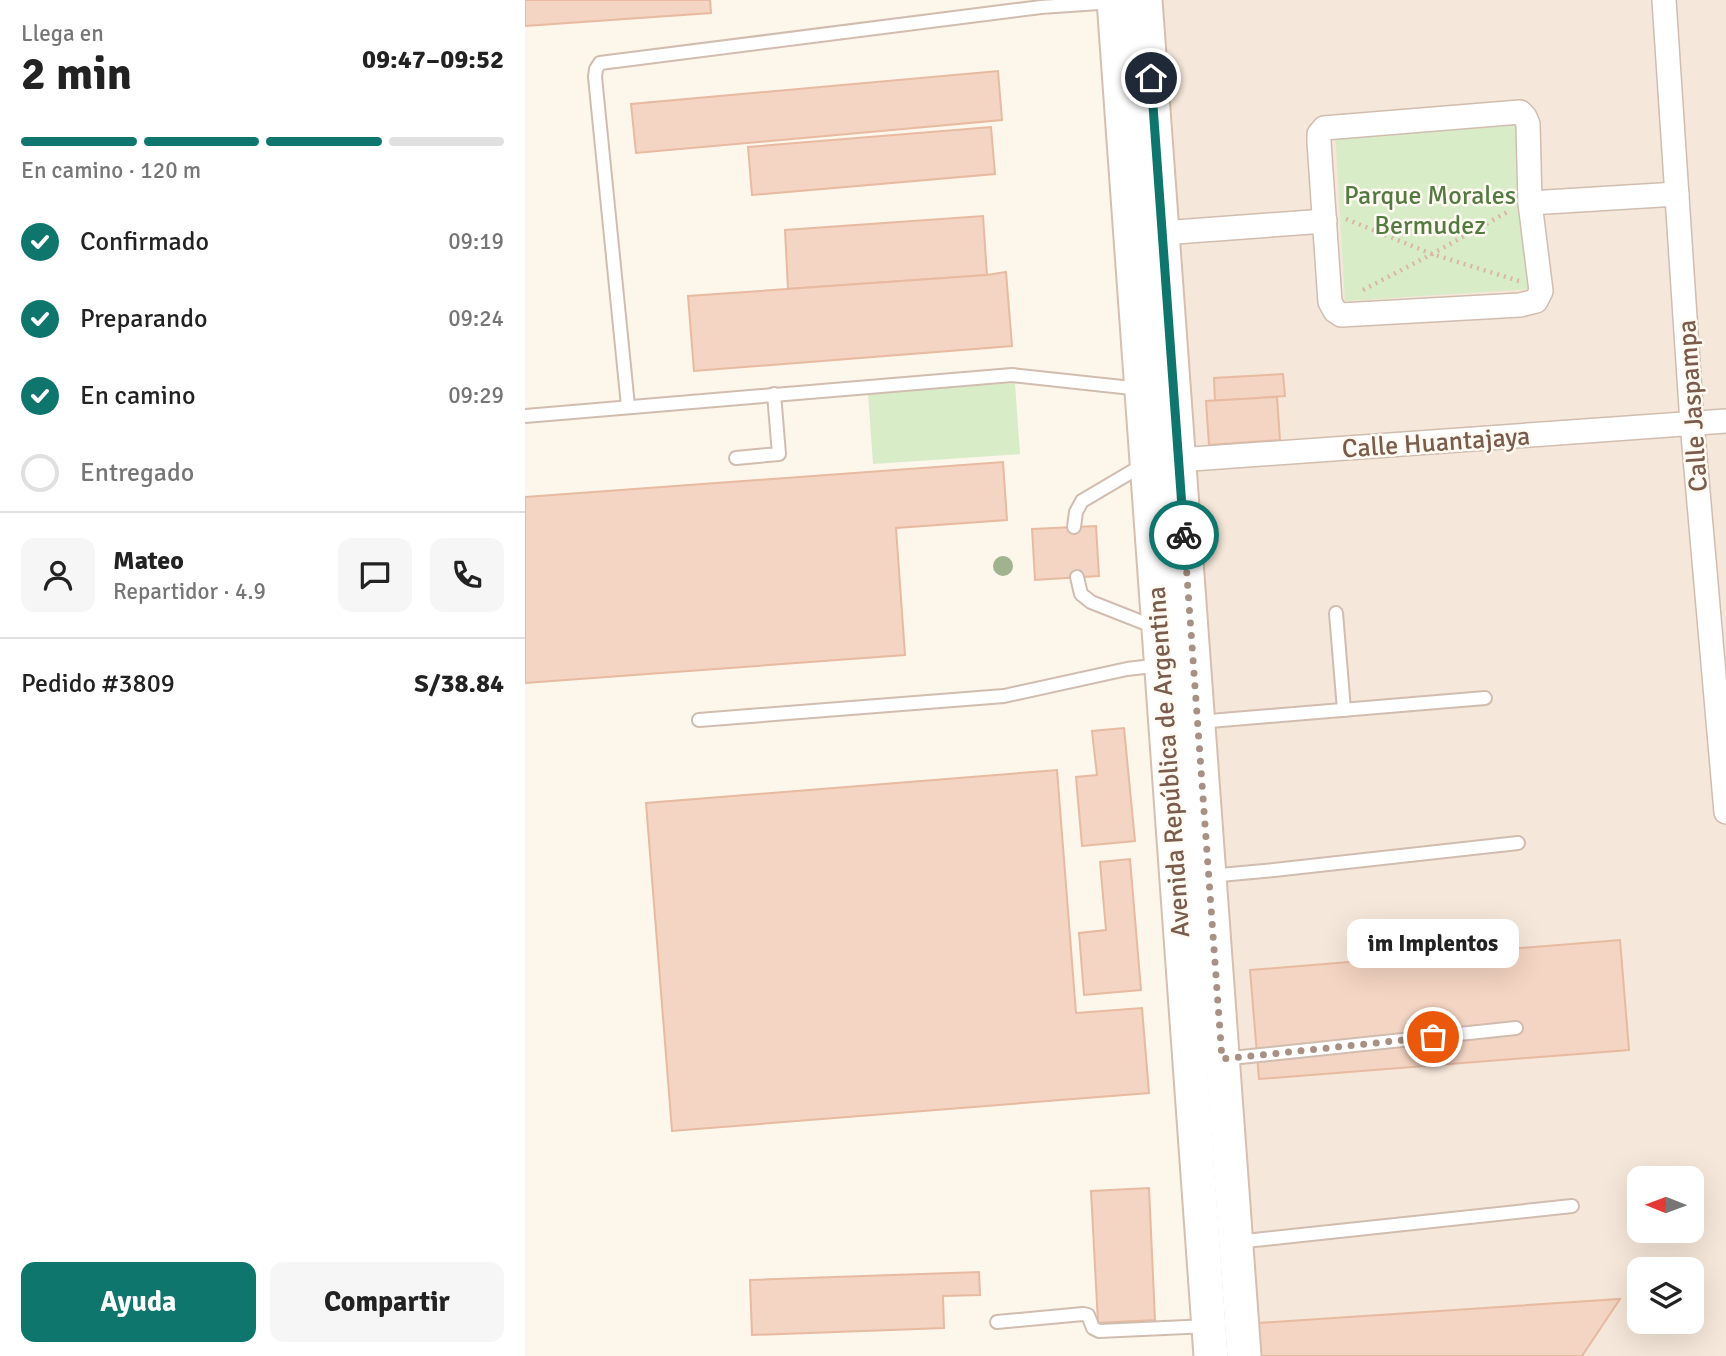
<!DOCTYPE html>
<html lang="es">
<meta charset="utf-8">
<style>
:root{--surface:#fff;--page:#f6f6f6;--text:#222;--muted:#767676;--line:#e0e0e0;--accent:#0f766e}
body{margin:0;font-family:Signika,sans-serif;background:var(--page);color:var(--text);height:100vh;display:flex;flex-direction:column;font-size:26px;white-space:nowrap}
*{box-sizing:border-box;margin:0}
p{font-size:23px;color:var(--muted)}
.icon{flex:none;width:38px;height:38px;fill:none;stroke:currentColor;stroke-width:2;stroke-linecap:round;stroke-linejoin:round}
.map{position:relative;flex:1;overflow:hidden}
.side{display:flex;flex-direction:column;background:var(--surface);width:525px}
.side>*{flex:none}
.needle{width:46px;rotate:271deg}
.controls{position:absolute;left:1102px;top:1166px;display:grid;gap:14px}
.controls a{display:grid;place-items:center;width:77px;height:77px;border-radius:14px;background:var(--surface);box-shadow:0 7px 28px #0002;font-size:35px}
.pin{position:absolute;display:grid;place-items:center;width:60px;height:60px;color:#fff;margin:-30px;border:4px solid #fff;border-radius:50%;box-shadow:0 2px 7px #0007}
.courier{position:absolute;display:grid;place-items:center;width:70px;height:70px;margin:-35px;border:5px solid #0f766e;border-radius:50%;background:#fff;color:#222;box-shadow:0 2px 9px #0007}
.bubble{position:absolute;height:49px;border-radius:14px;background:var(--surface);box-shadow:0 7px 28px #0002;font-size:23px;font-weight:700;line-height:49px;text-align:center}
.headline em{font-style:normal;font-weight:700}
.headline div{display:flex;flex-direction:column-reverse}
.headline{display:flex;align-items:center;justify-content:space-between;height:119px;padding:0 21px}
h1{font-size:46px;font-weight:700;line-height:52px}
.bar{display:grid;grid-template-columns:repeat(4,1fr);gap:10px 7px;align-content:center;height:84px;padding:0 21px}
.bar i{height:9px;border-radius:5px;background:var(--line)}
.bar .selected{background:var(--accent)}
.bar p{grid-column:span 4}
.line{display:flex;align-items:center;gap:18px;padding:0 21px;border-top:2px solid var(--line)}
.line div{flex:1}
.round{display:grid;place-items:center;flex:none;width:74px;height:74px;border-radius:14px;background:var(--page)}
ol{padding:0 21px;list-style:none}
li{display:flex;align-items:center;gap:21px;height:77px}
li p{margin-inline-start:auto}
li .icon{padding:7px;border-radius:50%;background:var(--accent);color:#fff;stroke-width:4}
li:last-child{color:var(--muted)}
li i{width:38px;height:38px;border:4px solid var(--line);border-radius:50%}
.cta{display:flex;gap:14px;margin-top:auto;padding:14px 21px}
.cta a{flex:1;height:80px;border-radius:14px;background:var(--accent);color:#fff;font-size:28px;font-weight:700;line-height:80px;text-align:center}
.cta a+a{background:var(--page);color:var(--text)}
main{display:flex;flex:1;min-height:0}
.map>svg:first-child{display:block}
</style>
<main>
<section class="side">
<div class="headline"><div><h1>2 min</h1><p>Llega en</p></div><em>09:47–09:52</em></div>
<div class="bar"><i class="selected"></i><i class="selected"></i><i class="selected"></i><i></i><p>En camino · 120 m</p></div>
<ol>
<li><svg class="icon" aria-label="check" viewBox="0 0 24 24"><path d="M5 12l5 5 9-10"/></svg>Confirmado<p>09:19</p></li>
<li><svg class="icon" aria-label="check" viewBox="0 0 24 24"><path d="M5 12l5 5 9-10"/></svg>Preparando<p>09:24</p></li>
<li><svg class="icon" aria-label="check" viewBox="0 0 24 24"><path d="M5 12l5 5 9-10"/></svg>En camino<p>09:29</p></li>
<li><i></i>Entregado</li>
</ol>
<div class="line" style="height:126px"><a class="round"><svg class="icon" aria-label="person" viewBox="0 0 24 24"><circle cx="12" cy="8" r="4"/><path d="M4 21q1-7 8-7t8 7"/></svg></a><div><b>Mateo</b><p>Repartidor · 4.9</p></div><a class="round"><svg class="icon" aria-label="chat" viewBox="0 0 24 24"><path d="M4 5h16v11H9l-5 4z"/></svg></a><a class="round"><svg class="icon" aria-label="phone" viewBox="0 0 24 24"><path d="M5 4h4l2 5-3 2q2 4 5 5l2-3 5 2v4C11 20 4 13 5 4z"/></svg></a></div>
<div class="line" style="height:91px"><div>Pedido #3809</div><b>S/38.84</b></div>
<div class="cta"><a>Ayuda</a><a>Compartir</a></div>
</section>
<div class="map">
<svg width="1201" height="1356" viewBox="0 0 1201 1356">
<rect width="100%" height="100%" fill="#fdf6eb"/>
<path fill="#f5e7d9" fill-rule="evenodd" d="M597 0H1201V1356H695ZM1115 1178H1167V1230H1115ZM1115 1269H1167V1321H1115Z"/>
<g fill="#d8ecc8">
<path d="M987 117 994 125 1005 289 820 301 810 131Z"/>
<path d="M490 383 495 454 348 464 343 393Z"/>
</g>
<g fill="#f4d4c2" stroke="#e7baa1" stroke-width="2">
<path d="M0 0H185L186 13 0 26Z"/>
<path d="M473 71 477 120 111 153 106 104Z"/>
<path d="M466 127 470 174 227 195 223 147Z"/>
<path d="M458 216 462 275 263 289 260 230Z"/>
<path d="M481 272 487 346 169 371 163 296 462 275Z"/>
<path d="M758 374 760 396 690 401 689 378Z"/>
<path d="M752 397 755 440 684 445 681 401Z"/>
<path d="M478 462 482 520 371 528 380 655 0 683V497Z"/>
<path d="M571 526 574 576 510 580 507 529Z"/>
<path d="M599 728 610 841 557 846 551 777 572 775 567 731Z"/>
<path d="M532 770 551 1013 617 1008 624 1093 147 1131 121 803Z"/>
<path d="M605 859 616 990 559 995 554 933 581 930 575 862Z"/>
<path d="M1095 940 1104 1050 734 1079 725 970Z"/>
<path d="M624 1188 630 1320 573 1323 566 1191Z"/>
<path d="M454 1272 455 1295 418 1296 419 1328 227 1335 225 1280Z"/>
<path d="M1095 1299 1057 1356H735L733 1323Z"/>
</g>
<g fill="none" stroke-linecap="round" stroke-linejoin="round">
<defs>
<g id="lane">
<path d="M103 406 70 77 71 69 75 63 516 7 588 2"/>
<path d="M0 416 487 375 616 389"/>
<path d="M211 458 254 454 249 394"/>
<path d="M549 527 551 512 557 501 618 465"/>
<path d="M552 577 556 594 566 602 632 628"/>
<path d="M811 613 819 710"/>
<path d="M174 720 479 696 602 669 636 665"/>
<path d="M673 722 960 698"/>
<path d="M684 876 749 870 993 843"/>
<path d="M697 1059 991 1028"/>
<path d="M711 1242 1047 1206"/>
<path d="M472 1322 558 1314 563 1315 568 1328 574 1331 683 1326"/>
</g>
<g id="street">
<path d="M1139 0 1167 423 1201 812"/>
<path d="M995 112 1000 117 1003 124 1005 203 1016 291 1011 301 995 305 816 315 810 311 805 302 794 142V134L799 128Z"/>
<path d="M1005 203 1152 194"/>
<path d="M637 233 800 221"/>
<path d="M639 461 1201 421"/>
</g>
<g id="secondary">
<path d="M589 0 686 1356"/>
<path d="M620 0 719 1356"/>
</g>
</defs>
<use href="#lane" stroke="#d1bdaf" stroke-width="16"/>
<use href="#street" stroke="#d1bdaf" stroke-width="26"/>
<use href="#secondary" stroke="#d6bfaf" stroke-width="37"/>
<g stroke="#dab7a4" stroke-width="4.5" stroke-dasharray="2 5" stroke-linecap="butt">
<path d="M821 219 907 254 994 281"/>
<path d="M838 290 907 254 984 211"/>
</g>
<use href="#lane" stroke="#fff" stroke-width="12"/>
<use href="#street" stroke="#fff" stroke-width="23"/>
<use href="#secondary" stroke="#fff" stroke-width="33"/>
</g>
<circle fill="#a0b28e" cx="478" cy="566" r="10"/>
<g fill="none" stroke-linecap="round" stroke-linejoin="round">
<path stroke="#a89184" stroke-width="7" stroke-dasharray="0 12.6" d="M659 535 697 1059 908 1037"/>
<path stroke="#0f766e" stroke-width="9" d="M626 78 659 535"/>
</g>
<g text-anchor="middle" stroke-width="5" stroke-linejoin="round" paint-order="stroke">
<g font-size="26" fill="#537a41" stroke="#fffaf2">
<text x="905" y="204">Parque Morales<tspan x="905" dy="30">Bermudez</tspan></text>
</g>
<g font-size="26" fill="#7a5b4c" stroke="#fffaf2">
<text transform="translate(1167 406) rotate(-94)" y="9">Calle Jaspampa</text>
<text transform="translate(911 442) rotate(-4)" y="9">Calle Huantajaya</text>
<text transform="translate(643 762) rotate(-94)" y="9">Avenida República de Argentina</text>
</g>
</g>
</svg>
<div class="controls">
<a><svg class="needle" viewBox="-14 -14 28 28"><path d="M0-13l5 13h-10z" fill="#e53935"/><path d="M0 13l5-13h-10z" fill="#767676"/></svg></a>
<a><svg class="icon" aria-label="layers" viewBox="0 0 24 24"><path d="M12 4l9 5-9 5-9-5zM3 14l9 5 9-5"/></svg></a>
</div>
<div class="pin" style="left:908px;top:1037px;background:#ea580c"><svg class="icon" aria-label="bag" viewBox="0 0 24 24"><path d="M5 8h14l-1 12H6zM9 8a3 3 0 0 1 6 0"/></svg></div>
<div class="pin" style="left:626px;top:78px;background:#1f2937"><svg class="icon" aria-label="home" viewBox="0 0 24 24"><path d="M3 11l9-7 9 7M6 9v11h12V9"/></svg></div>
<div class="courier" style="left:659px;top:535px"><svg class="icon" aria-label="bike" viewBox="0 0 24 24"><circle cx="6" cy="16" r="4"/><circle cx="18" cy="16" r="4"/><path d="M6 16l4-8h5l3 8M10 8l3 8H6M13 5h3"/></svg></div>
<div class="bubble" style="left:822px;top:919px;width:172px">im Implentos</div>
</div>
</main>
